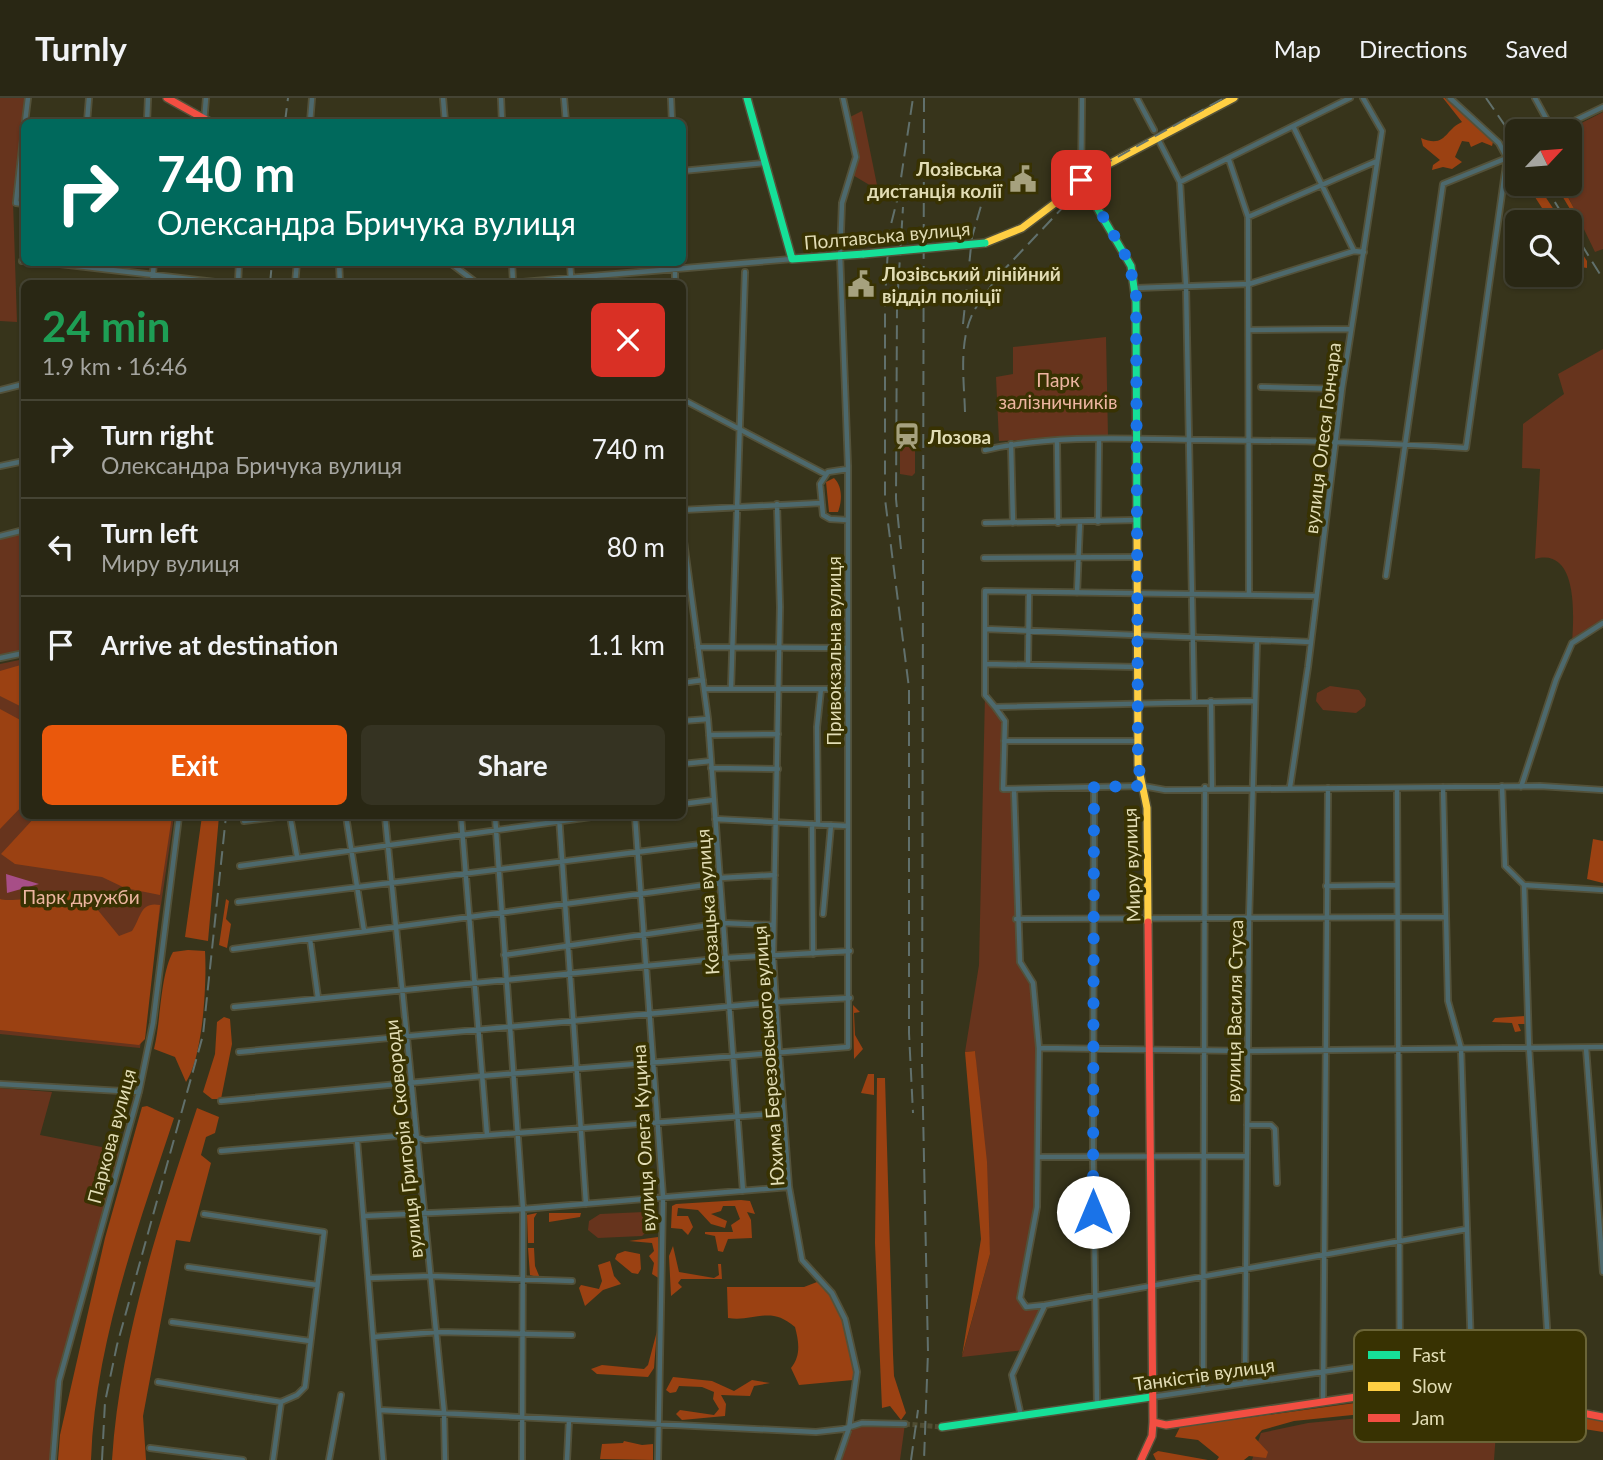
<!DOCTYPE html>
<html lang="en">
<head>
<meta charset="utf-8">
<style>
  body { margin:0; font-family:Lato,sans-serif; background:#353322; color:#f1f3f6; height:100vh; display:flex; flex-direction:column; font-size:26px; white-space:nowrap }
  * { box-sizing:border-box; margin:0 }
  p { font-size:23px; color:#a5a5a0 }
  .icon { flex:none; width:38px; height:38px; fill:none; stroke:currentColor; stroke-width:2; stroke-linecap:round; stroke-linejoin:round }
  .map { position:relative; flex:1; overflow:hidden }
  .drawer { position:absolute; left:21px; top:182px; width:665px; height:539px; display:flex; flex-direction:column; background:#292714; border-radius:10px; box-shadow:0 2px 5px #0004,0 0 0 2px #454434 }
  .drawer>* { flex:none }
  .hud { position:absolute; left:21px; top:21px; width:665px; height:147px; border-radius:10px; box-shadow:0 2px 5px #0004,0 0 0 2px #454434; background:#00695c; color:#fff; overflow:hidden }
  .needle { width:46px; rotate:64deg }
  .tools { position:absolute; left:1505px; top:21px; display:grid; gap:14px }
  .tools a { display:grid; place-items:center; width:77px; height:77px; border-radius:10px; background:#292714; box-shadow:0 2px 5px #0004,0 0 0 2px #454434; font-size:35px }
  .pin { position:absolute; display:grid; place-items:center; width:60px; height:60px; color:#fff; margin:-30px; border-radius:14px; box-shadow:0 4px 10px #0006 }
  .me { position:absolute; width:77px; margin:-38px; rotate:0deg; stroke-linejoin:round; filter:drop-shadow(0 0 5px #0008) }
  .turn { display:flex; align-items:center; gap:24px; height:147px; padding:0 21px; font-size:32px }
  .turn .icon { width:91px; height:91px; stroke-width:2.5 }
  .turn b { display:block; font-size:49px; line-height:60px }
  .round { display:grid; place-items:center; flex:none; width:74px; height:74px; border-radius:10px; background:#353322 }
  .summary { display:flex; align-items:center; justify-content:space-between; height:119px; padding:0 21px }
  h1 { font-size:42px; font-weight:700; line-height:52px; color:#1e9e55 }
  .cta { display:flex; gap:14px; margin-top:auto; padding:14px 21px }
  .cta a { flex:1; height:80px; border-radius:10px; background:#ea580c; color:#fff; font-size:28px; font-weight:700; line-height:80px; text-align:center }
  .cta a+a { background:#353322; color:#f1f3f6 }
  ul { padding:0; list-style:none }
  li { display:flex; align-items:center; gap:21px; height:98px; padding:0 21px; border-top:2px solid #454434 }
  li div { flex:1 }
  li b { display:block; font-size:26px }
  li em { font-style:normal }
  header { display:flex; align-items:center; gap:42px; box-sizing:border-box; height:98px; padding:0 35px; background:#292714; border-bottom:2px solid #454434 }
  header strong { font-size:33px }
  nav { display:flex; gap:38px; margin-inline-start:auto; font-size:24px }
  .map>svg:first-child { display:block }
</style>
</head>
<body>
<header>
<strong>Turnly</strong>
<nav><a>Map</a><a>Directions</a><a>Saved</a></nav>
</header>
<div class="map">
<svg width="1603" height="1362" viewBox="0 0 1603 1362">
  <rect width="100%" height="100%" fill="#37341b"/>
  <!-- green -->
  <path fill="#67341d" d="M0 0H27L13 103 17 224 0 223Z
    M862 13 878 92 851 76 856 59 846 21Z
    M1603 14V151L1595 154 1562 86H1570V33H1566Z
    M1106 239 1108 339 999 343 996 279 1013 276V249Z
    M1603 251V525L1572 545C1574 517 1578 449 1535 461L1540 371 1522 370 1523 326 1564 296 1558 276Z
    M900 345H915V375L912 378 900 376Z
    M24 432V555L0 560V438Z
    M24 561V718H174L140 950 0 936V566Z
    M1330 588 1359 592 1366 601 1365 608 1356 615 1323 612 1316 603 1317 595Z
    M985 597 1003 618V691H1014L1020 864 1033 885 1039 949 1037 1109 1020 1200 1027 1209 1045 1207 1024 1252 962 1259 990 1156 975 953 965 954 979 867Z
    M0 990 52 994 40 1037 122 1053 59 1283 52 1362H0Z
    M644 1114 650 1120 651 1129 642 1138 598 1140 588 1132 589 1123 600 1116Z
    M1442 1312 1497 1320 1494 1362H1252L1261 1335 1308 1325Z
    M856 1326H905L900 1362H838L846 1335Z"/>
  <!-- forest -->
  <path fill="#9b4112" d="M1443 0H1445L1493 44 1492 48 1482 44 1471 49 1469 44 1462 43 1455 59 1462 64 1452 71 1443 69 1432 72 1433 67 1440 62 1423 48 1421 40C1446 51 1445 31 1462 24Z
    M1532 86H1537L1562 124H1551L1533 96Z
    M1555 86H1561L1579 120 1576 121Z
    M1570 137 1587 163V170L1581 169 1578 160 1570 156Z
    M834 380C843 389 842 403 838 414H829L826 384Z
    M24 566V610L0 598V573Z
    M0 611 24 624V706L0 731Z
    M36 718H172L160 797 125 790 102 779 15 766 1 756Z
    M202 718H219L208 843 185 839Z
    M1593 741 1603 743V785L1587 781Z
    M73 794 88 800 119 838 132 833C141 820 140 803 160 807L145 941 139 947 0 932V801C10 805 59 796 73 794Z
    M226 801 229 803 226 821 231 826 227 850 219 847Z
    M188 852 205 853C207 884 203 959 186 984L175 959 154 951C161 923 160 877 173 854Z
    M853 907 860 914 854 915 855 937 863 951 854 961Z
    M1525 918 1526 926H1518L1521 933 1515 934 1512 925 1492 924 1495 920Z
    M224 919 230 921 232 946 221 1001H212L203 994 215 956 217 924Z
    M975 953 987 1064 990 1156 962 1258 981 1141 965 954Z
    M868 976H874V997L861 995Z
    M877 980H885L893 1256 894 1278 906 1315 901 1322 890 1308 882 1310 875 1145Z
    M147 1008 174 1020C138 1130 95 1245 91 1362H58L60 1337 105 1140 142 1009Z
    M197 1010 219 1019 215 1035 206 1039 201 1057 211 1065 190 1144 176 1142 143 1318 146 1362H112C120 1241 159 1125 197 1010Z
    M741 1102 750 1103 755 1116 747 1114 751 1122 752 1140 728 1141 723 1154 718 1153 715 1138 705 1136V1134H733L731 1127 740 1121 735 1108H723L721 1113 711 1116 727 1123 725 1130 711 1126 698 1112 678 1110 677 1118H688L693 1129 688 1137 682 1131 671 1130 672 1108 676 1106Z
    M537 1115 534 1120V1145H528L527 1117Z
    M581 1115 580 1119 549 1124V1115Z
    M658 1139 660 1181 652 1176 654 1165 649 1158 654 1153 652 1145 629 1143Z
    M673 1148 679 1174 714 1180 719 1177 718 1166H721L722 1181H681L678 1185 682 1189 671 1198 669 1158Z
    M528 1150H534L535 1168 540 1180 530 1177Z
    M625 1153 640 1156 641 1171 638 1176 632 1175 615 1161 617 1156Z
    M610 1163 614 1178 621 1186 603 1192 585 1208 579 1190 581 1187 599 1191 602 1183 598 1167Z
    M817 1184C843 1200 857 1253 853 1282L799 1287 791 1270C801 1258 799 1244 795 1229 770 1207 755 1224 728 1220L727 1189H804Z
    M657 1233 654 1270 648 1279 597 1276 591 1271 602 1267 644 1271 648 1267Z
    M673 1279 712 1283 734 1293 752 1282 770 1285 754 1288 750 1298 721 1297 726 1306 725 1318 682 1322 676 1316 680 1312 714 1317 719 1311 713 1301 714 1294 702 1289 679 1288 676 1294 670 1295 666 1292Z
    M1420 1296 1477 1298 1603 1322V1334L1440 1308 1294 1323 1262 1332 1255 1340 1268 1354 1266 1360 1249 1358 1244 1362H1217L1219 1359 1198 1342 1175 1339 1180 1329Z
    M624 1343 642 1347 653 1346V1362L600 1361 602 1346 623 1345Z
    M1158 1353 1208 1362H1156L1153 1356Z"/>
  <!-- water -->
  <path fill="#a74e87" d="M6 776 39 786 7 795Z"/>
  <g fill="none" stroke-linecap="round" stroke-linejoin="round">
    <!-- secondary-tunnel -->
    <path stroke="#504d32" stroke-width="5" stroke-dasharray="5 2.5" stroke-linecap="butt" d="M905 1326 942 1329"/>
    <defs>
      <path id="street" d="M443 0 445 24
        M501 0 502 24
        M564 0 566 24
        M671 0 672 24
        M1137 0 1154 32
        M1450 0 1499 45 1507 60
        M1535 0 1553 33 1603 9
        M25 24 28 0
        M87 24 89 0
        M147 24 148 0
        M204 24 206 0
        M310 24 312 0
        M1294 30 1354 153
        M24 32 16 105 24 106
        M1158 41 1180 84 1186 187 1194 603
        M1229 62 1248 119 1249 497
        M682 73 765 65
        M1081 82 1082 0
        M1180 84 1350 0
        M1248 119 1377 63
        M22 163H24
        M43 164 232 186
        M339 164 340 186
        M449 164 478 186
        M512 164 513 185
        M570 164 571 180
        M675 164V186
        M152 186 154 164
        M238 186 239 164
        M295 186 297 164
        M498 186 792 161
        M1136 190 1249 186 1354 153 1364 154
        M1249 232 1351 231
        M1261 289 1342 291
        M0 292 24 286
        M682 301 825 376
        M1057 344 1058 425
        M1011 346 1013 425
        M985 352C1056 336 1132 341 1204 342 1291 343 1378 344 1466 350L1507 60
        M0 368 24 363
        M777 406 780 509 773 858 779 954 789 1089 802 1162 832 1195 845 1221 857 1274 849 1330 838 1362
        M682 412 821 405
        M848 422 830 421 823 417 820 386 828 374 848 371
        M1098 424 1099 342
        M985 425 1137 422
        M682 429 708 621 743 1093
        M0 438 24 432
        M984 460 1137 459
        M1386 478 1443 86 1507 60
        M1077 495 1080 424
        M985 531V597L995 609 1254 603
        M1311 544 985 531V493L1316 498
        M698 549 847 550
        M0 560 24 555
        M985 566 1138 569
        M1028 566 1029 494
        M682 585 703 582
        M731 590 745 174
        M704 591H847
        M1211 603 1212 689
        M995 609 1005 623 1003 691 1143 688 1165 692 1540 688 1603 692
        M682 623 708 621
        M709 637 778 636
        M1004 643H1138
        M682 666 711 663
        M711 670 778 671
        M1502 688 1505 768 1524 787 1529 949 1552 1307
        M1094 689 1093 1058 1097 1307
        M1290 689 1308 569 1342 291 1382 33 1363 0
        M1443 689 1448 903 1461 950 1471 1252 1476 1294
        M1521 689 1556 582 1572 545 1603 525
        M1397 690 1400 1291
        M1014 691 1020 864 1033 885 1039 950 1037 1109 1020 1200 1026 1209 1045 1207
        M682 706 713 702
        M290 718 297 758
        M346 718 364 833
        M385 718 444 1314 445 1362
        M461 718 487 1037
        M495 718 523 1111 522 1362
        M559 718 586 1106
        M635 718 663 1099 658 1362
        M715 721 848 728
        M244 723 285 718
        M812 726 813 856
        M818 726 817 629 821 591
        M240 768 598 718
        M720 780 775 777
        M1524 787 1603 792
        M1326 788 1397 787
        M238 804 717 744
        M823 816 831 727
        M1016 821 1446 819
        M310 841 318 900
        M233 851 720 785
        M504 857 723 825 773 827
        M234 909 726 860 850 853
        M1039 950 1248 953 1603 949
        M1586 950 1603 1174
        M239 954 776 904 850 900
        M0 986 139 994
        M221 1003 482 978 848 949V368L840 157 842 105 856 59 843 0
        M1247 1027H1271L1275 1031 1277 1085
        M357 1042 383 1362
        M221 1053 409 1037 425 1042 783 1015
        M1039 1059 1246 1058
        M204 1116 324 1134 305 1289 297 1297 281 1304 273 1362
        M364 1118 523 1111 789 1089
        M188 1169 317 1187
        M370 1180 431 1178 572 1183
        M172 1224 310 1243
        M373 1239 437 1234 572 1237
        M158 1284 281 1304
        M1245 1285 1249 822 1257 542
        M1203 1290 1205 689
        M1152 1299 1471 1252
        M1323 1302 1328 690
        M379 1312 816 1334 843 1331 862 1325 905 1326
        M1021 1318 1012 1277 1045 1207 1467 1131
        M150 1350 243 1362
        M53 1362 59 1283 139 994 153 925 179 718
        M329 1362 341 1297
        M567 1362 569 1322"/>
      <path id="fast" d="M747 0 792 161 864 156
        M1081 82 1131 168 1136 204 1137 439
        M942 1329 1151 1299"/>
      <path id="slow" d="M985 145 1022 130 1103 69 1234 0
        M1137 439 1138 667 1147 710 1148 824"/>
      <path id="jam" d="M167 0 210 24
        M1153 1324 1166 1327 1417 1290 1476 1294 1603 1319
        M1141 1362 1152 1338 1153 1324 1148 824"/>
    </defs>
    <!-- street casing -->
    <use href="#street" stroke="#535139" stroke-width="8"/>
    <!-- fast casing -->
    <use href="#fast" stroke="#535139" stroke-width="10"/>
    <!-- slow casing -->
    <use href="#slow" stroke="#535139" stroke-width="10"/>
    <!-- jam casing -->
    <use href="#jam" stroke="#535139" stroke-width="10"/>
    <!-- street -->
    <use href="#street" stroke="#4d696d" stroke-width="4.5"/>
    <!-- fast -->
    <use href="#fast" stroke="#16e098" stroke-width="7"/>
    <!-- slow -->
    <use href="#slow" stroke="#ffcf43" stroke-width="7"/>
    <!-- jam -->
    <use href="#jam" stroke="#f24e42" stroke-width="7"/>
    <!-- rail -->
    <path stroke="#61706c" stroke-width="2" stroke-dasharray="14 7" stroke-linecap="butt" d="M924 0 922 964 928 1254 924 1362
      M1486 0 1517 45
      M285 24 288 0
      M1544 86 1567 124
      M900 91 889 134 885 201V401L909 590V935L913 1015
      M898 100 913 0
      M1570 128 1603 181
      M270 186 272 164
      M975 211 998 178 1103 67 1224 0
      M963 226 972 139 985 94 984 71
      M965 314C964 279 957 235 979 205
      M901 451 896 401 897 208 903 109
      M102 1362 105 1304 117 1247 203 937 226 718
      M911 1362 918 1312"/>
    <defs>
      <path id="fast-bridge" d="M864 156 985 145"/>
    </defs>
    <!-- fast-bridge casing -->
    <use href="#fast-bridge" stroke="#535139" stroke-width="10" stroke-linecap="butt"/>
    <!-- fast-bridge -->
    <use href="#fast-bridge" stroke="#16e098" stroke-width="7"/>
  </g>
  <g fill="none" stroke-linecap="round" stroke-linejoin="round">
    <!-- route -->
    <path stroke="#1a73e8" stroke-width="12" stroke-dasharray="0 21.6" d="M1081 82 1124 154 1136 190 1138 667 1143 688 1094 689 1093 1114"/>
  </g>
  <!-- icons -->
  <defs>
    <symbol id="civic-bare" viewBox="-9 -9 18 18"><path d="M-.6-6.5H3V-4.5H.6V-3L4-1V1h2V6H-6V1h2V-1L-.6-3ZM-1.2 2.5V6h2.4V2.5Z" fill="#a6a17e" stroke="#383202" stroke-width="2.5" paint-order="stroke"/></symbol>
    <symbol id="station-bare" viewBox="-9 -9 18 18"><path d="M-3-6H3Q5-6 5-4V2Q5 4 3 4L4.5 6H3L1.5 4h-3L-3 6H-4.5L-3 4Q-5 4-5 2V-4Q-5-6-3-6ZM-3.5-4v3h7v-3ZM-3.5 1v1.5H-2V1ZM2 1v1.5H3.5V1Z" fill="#a6a17e" stroke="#383202" stroke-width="2.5" paint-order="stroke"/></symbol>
  </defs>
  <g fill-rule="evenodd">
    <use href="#civic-bare" x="1004" y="62" width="38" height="38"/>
    <use href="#civic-bare" x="842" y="167" width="38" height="38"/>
    <use href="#station-bare" x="888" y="319" width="38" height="38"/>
  </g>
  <g text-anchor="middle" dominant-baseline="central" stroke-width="7" stroke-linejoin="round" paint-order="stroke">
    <!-- poi labels -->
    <g font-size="19" font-weight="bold" fill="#e1dcb4" stroke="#383202" text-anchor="start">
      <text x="1002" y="70" text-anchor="end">Лозівська<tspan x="1002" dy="22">дистанція колії</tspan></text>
      <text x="882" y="175">Лозівський лінійний<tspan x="882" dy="22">відділ поліції</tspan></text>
      <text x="928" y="338">Лозова</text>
    </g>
    <!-- street labels -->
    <g font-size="19" fill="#e1dcb4" stroke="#383202">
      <text transform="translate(887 137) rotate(-5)">Полтавська вулиця</text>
      <text transform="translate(1322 340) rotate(-83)">вулиця Олеся Гончара</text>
      <text transform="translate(833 553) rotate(-90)">Привокзальна вулиця</text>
      <text transform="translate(1131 767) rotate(-92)">Миру вулиця</text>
      <text transform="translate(707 804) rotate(-94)">Козацька вулиця</text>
      <text transform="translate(1234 913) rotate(-89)">вулиця Василя Стуса</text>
      <text transform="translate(768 958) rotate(-94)">Юхима Березовського вулиця</text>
      <text transform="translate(111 1038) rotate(-75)">Паркова вулиця</text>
      <text transform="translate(643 1040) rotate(-93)">вулиця Олега Куцина</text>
      <text transform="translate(403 1041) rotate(-96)">вулиця Григорія Сковороди</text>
      <text transform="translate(1204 1276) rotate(-8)">Танкістів вулиця</text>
    </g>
    <!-- park labels -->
    <g font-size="19" fill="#edb5a0" stroke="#383202">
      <text x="1058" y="281">Парк<tspan x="1058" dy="22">залізничників</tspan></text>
      <text x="81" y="798">Парк дружби</text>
    </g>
  </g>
  <!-- legend -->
  <rect x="1354" y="1232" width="232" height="112" rx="10" fill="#383202" stroke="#6b6537" stroke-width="2"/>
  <rect x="1368" y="1253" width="32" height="8" fill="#16e098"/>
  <rect x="1368" y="1284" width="32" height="9" fill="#ffcf43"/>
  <rect x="1368" y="1316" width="32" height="8" fill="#f24e42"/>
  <g font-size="19" fill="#e1dcb4">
    <text x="1412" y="1264">Fast</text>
    <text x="1412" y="1295">Slow</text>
    <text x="1412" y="1327">Jam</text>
  </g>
</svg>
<div class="tools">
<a><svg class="needle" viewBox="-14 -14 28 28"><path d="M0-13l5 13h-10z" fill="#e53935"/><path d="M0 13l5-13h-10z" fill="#a5a5a0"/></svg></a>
<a><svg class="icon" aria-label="search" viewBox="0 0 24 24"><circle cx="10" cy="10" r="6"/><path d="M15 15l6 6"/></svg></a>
</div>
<div class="pin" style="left:1081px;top:82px;background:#d93025"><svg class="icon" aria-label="arrive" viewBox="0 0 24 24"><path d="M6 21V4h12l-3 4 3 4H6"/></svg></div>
<svg class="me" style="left:1093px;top:1114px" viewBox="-20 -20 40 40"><circle r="19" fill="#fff"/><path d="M0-13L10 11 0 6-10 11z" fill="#1a73e8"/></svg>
<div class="hud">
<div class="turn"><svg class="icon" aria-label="right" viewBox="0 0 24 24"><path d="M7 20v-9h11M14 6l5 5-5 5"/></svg><div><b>740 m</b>Олександра Бричука вулиця</div></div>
</div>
<section class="drawer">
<div class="summary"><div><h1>24 min</h1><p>1.9 km · 16:46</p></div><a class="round" style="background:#d93025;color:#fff"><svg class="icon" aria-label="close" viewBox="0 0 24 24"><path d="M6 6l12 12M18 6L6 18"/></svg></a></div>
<ul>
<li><svg class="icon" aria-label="right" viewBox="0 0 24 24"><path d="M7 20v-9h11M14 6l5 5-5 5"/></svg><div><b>Turn right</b><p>Олександра Бричука вулиця</p></div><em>740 m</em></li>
<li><svg class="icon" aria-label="left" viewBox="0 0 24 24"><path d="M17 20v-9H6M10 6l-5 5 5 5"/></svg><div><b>Turn left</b><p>Миру вулиця</p></div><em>80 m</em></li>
<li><svg class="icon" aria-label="arrive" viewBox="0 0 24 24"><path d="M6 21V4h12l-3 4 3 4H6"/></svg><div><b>Arrive at destination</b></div><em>1.1 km</em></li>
</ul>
<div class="cta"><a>Exit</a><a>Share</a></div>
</section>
</div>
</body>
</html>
